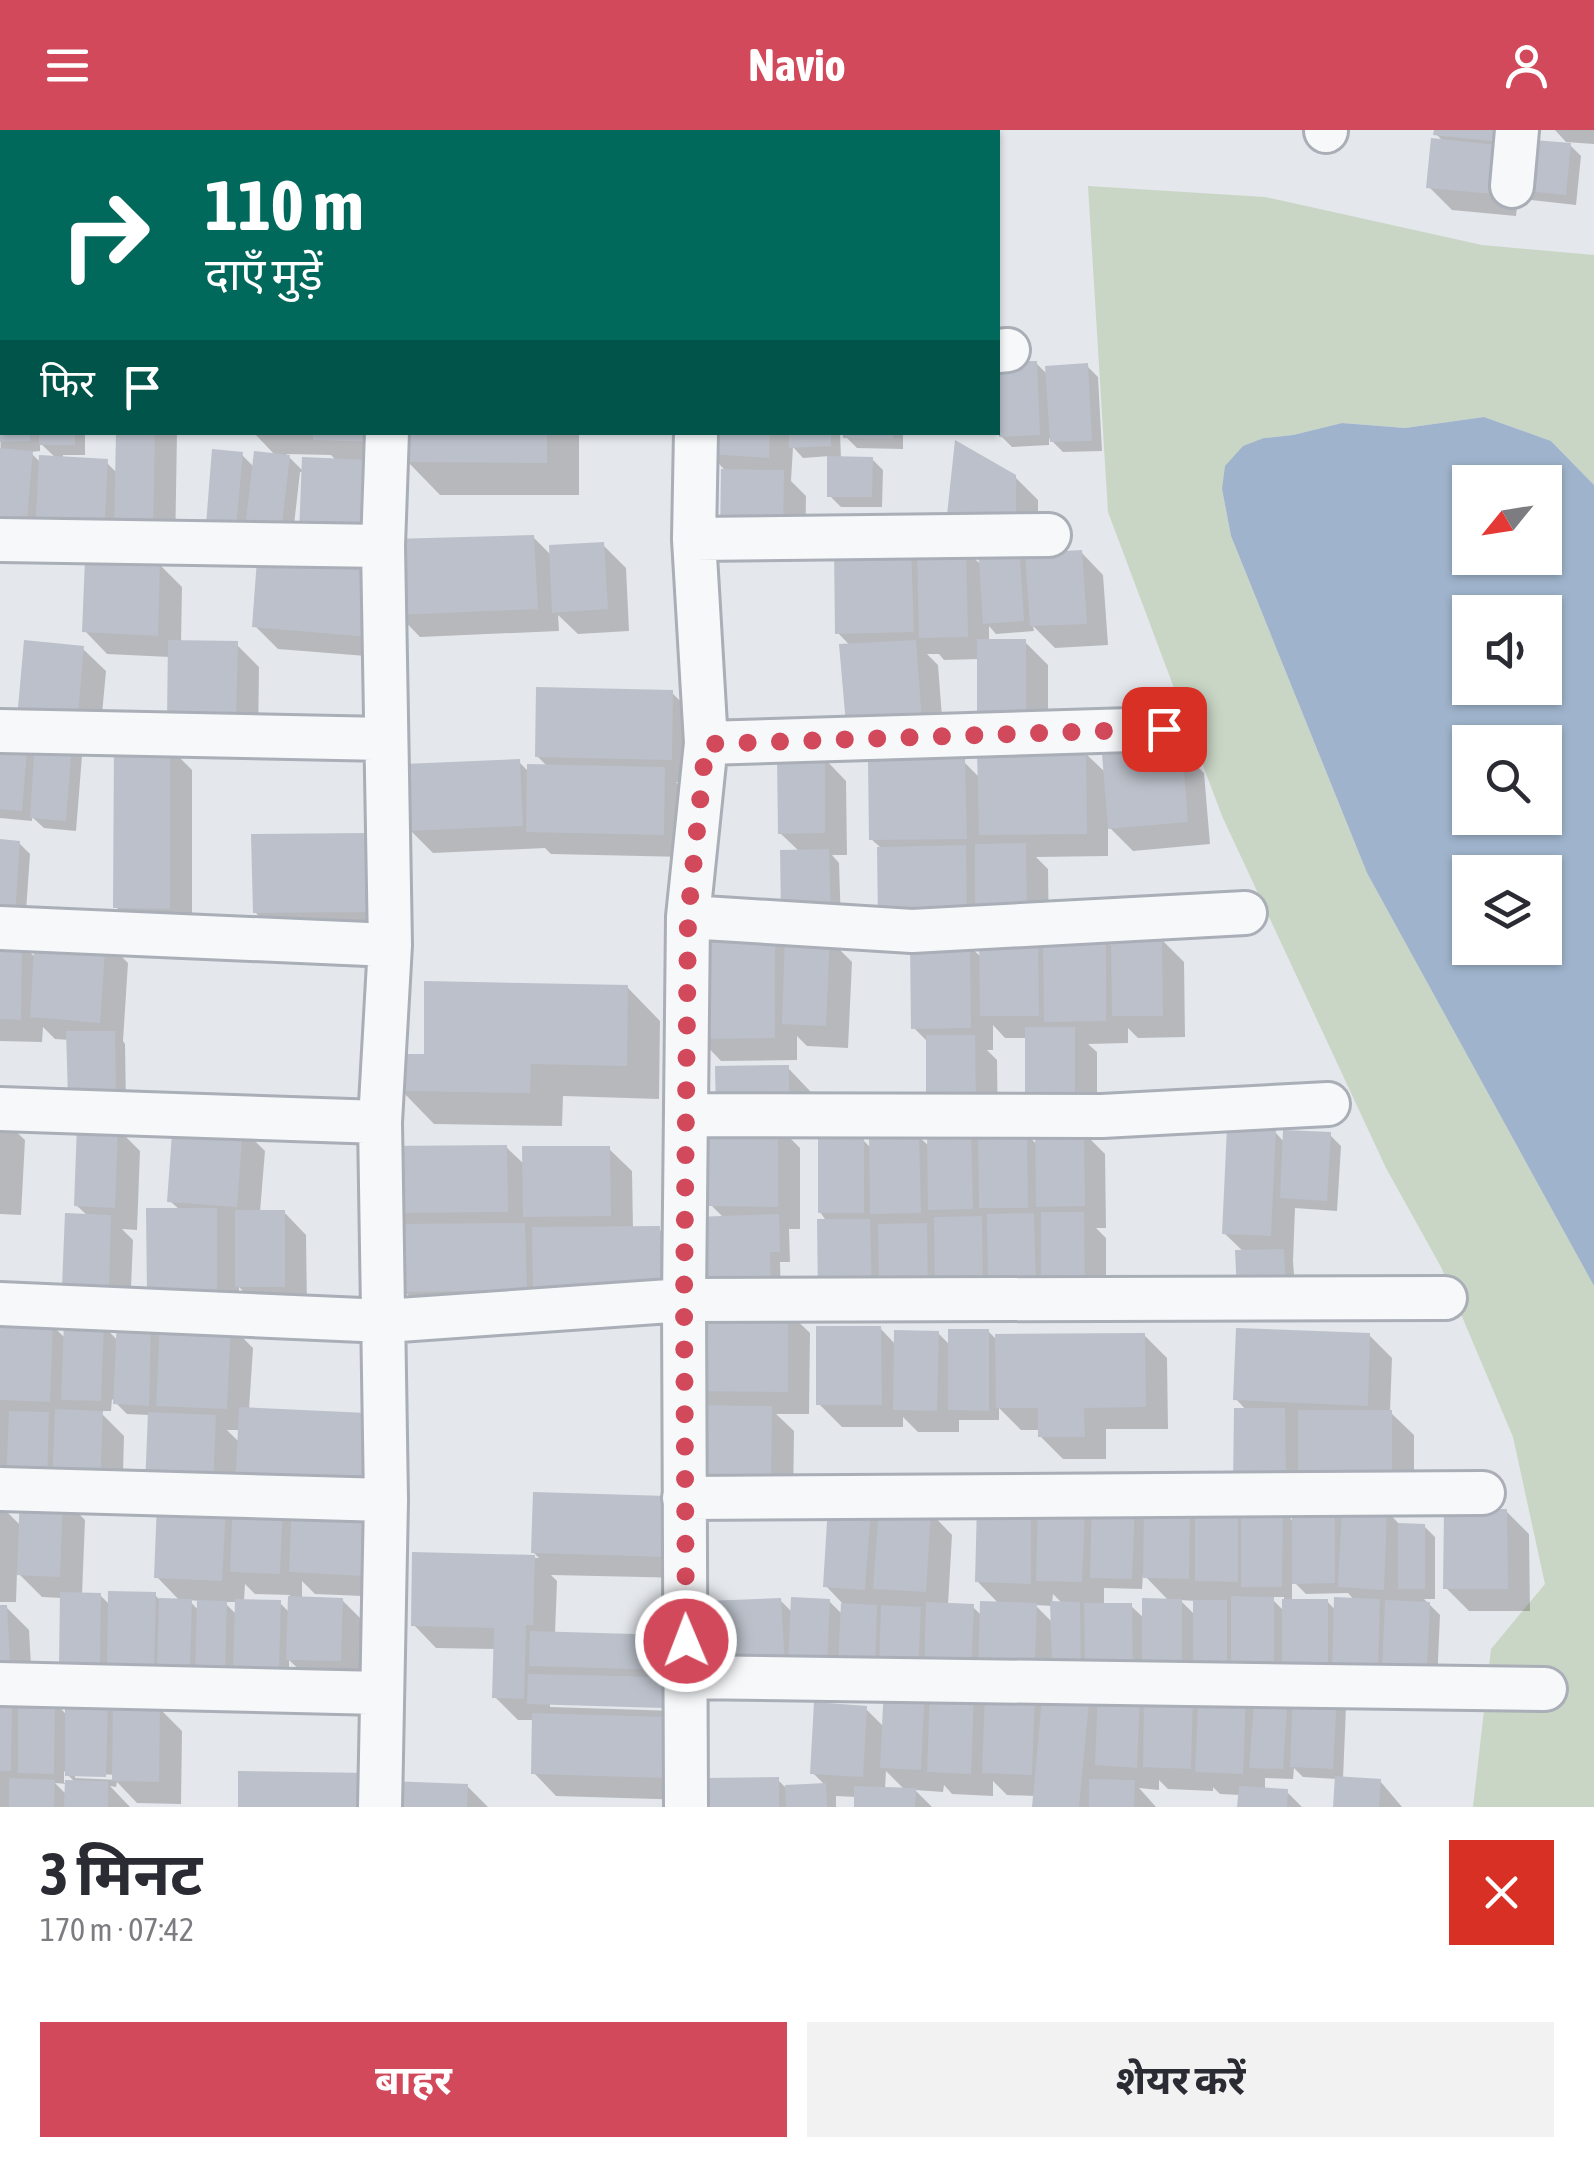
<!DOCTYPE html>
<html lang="hi">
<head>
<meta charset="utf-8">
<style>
  body { margin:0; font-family:"Asap Condensed","Noto Sans Devanagari",sans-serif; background:#f2f2f3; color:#2b2b33; height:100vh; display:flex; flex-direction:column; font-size:38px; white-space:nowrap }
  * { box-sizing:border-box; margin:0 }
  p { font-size:32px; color:#7c7c81 }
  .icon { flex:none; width:55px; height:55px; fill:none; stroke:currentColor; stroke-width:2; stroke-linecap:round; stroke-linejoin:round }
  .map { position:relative; height:1677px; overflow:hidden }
  .panel { display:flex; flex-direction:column; background:#fff; flex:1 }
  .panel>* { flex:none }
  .top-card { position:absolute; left:0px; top:0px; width:1000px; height:305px; box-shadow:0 2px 8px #0004; background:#00695c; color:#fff; overflow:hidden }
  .needle { width:65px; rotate:240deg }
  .tools { position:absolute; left:1452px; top:335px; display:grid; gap:20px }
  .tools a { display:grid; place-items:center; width:110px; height:110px; border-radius:0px; background:#fff; box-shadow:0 2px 8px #0004; font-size:50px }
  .pin { position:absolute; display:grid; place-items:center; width:85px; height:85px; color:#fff; margin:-42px; border-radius:20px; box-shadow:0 5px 15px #0006 }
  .me { position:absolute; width:110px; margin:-55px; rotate:359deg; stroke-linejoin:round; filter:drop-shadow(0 0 8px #0008) }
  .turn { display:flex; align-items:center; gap:35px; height:210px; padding:0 40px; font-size:45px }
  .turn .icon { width:130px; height:130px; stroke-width:2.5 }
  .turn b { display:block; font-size:70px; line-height:85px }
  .then { display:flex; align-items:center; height:95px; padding:0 40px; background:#0003; gap:20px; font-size:38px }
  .round { display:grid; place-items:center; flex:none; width:105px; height:105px; border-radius:0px; background:#f2f2f3 }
  .overview { display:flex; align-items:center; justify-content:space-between; height:170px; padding:0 40px }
  h1 { font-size:60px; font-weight:700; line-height:75px }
  .primary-button { display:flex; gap:20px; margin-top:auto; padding:20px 40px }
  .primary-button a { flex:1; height:115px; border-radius:0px; background:#d1495b; color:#fff; font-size:40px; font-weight:700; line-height:115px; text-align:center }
  .primary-button a+a { background:#f2f2f3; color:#2b2b33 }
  header { display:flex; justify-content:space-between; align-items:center; height:130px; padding:0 40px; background:#d1495b; color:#fff; font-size:45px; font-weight:700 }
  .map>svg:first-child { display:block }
</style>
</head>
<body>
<header><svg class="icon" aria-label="menu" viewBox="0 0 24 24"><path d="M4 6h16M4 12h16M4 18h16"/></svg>Navio<svg class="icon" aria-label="person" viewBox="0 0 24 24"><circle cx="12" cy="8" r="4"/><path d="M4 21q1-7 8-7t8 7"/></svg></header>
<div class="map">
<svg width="1594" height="1677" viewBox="0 0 1594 1677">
  <rect width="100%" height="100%" fill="#e4e7ec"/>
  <!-- green -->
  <path fill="#c9d6c5" d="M1088 56 1265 67 1482 115 1594 125V355L1551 311 1484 287 1405 298 1342 293 1293 305 1264 308 1222 359 1231 406 1367 743 1594 1156V1677H1473L1491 1519 1545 1454 1513 1307 1441 1137 1386 1038 1222 686 1108 382Z"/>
  <!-- water -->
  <path fill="#9fb4cc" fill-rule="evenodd" d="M1484 287 1551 311 1594 355V1156L1367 743 1231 406 1222 359 1225 336 1243 316 1264 308 1293 305 1342 293 1405 298ZM1470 352H1545V428H1470ZM1470 482H1545V558H1470ZM1470 612H1545V688H1470ZM1470 742H1545V818H1470Z"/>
  <!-- shadow -->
  <path fill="#0003" fill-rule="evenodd" d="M0 0H66L2 2V123Z
    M161 0H251V2H161Z
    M530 0H915L530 2Z
    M1436 0H1513L1512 21 1570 15 1581 26 1576 75 1531 70 1519 58 1516 86 1452 80 1429 57 1444 12 1436 4Z
    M1555 0H1594V14L1566 12Z
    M0 132H2V208H0Z
    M1036 233 1048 245 1087 236 1098 247 1102 321 1063 322 1049 308V315L1012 317 1001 306 998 234Z
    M1 241 2 302H85V325H63V329L106 332 117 343 118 302H177L175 425 139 424 159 434 182 457 181 513 236 514 259 537 258 614 170 527 107 524 85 501 87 427 0 413ZM40 313 56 328 41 333 30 322 40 321Z
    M253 302H579V365H440L407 331 391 412 533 407 552 426 603 415 626 438 629 501 578 504 558 485 559 501 420 507 395 481 391 528 278 519 255 496 321 423 337 331 331 325 286 324 304 342H300L293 404 259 400 248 389 247 407 219 405 242 325 254 337 276 326Z
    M710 302H840L841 328 872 329 883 340 882 377H841L830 366V326L803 328 793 317 791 351 806 366 805 427 709 323Z
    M846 302H903V319L857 318 846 307Z
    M1015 347 1038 370V408L973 407Z
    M965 419 981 435 980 420 1026 426 1081 422 1103 445 1108 515 1055 518 1033 496 1034 501 996 504 989 496V512H1025L1048 535V613L980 529 944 530 939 524H927L938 535 944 613 838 503 836 421Z
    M83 519 106 541 100 606 43 600 21 578Z
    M672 563 695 585 694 652H676L687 662 686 727 551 724 545 718 433 723 410 700 519 632 529 642 548 637 537 626Z
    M0 609 71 615 82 626 76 701 44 698 32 687V691L0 688Z
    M169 617 192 640V800L138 799 116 777Z
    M1181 620 1204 643 1210 714 1133 721 1108 696V726L1036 727 1048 739 1049 809H1105L1113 817 1161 809 1184 832 1185 907 1138 908 1128 898V913L1088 914 1097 922V999H1080L1105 1024 1106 1098H1096L1106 1108V1185L893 1187 820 1082 863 1010 872 1019 918 1006 930 1017 928 912 914 898 913 813 880 790V717L871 709 964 632 980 648 1085 623 1106 643ZM1045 806V820L1037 812ZM966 813H981L982 828ZM993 895 1005 908H1027L1038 1016 1026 1003 998 1004 997 930 987 920H993ZM969 1000H980V1012Z
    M824 628 846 651 847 725H832L839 733 841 795 800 722 780 703Z
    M367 705 391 804 278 805 255 782Z
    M0 712 19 713 30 724 25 796 0 794Z
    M699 800 829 809 852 832 848 918 807 916 797 906V930L721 931 699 908Z
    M105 810 128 833 123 911 125 914 126 977 69 910 55 909 43 897 42 912 0 911V813H20L36 828Z
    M627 857 660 891 659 969 563 966 562 996 434 994 401 960 426 927Z
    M788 938 810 961 811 1004H786L800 1018V1099H789L790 1132H780L781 1171 724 1088 711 1075Z
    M0 987 25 1010 21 1085 0 1084Z
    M117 998 140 1021 137 1100 122 1099 133 1110 130 1181 88 1179V1086L76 1075Z
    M242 998 265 1021 260 1082H284L306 1105 307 1178 261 1179 239 1157V1186L149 1163 180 1080 170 1071Z
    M1275 1002 1285 1013 1330 1005 1341 1016 1337 1081 1295 1078 1293 1131 1296 1172 1224 1103Z
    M506 1017 525 1035 609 1019 632 1041 633 1099H659L681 1122 682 1186 427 1183 404 1161 388 1082Z
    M787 1181 810 1203 809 1284H776L794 1301 793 1376 692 1260Z
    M119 1191 230 1195 253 1218 249 1280 366 1285 387 1369 261 1364 236 1339 235 1372H294L386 1467 315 1464 302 1451V1469L342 1470 365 1493 363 1553 311 1551 289 1530V1549L247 1548 236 1537V1540L72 1545 62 1468 42 1467 17 1442 16 1472H0V1193L52 1195 66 1209 103 1195 118 1211ZM112 1269 127 1284 150 1285 160 1375 157 1447 181 1472 161 1471 155 1465 111 1476 100 1465H82L85 1390 74 1379 122 1381 124 1306 99 1281H111ZM227 1300H240V1313ZM2 1377 22 1378V1397ZM245 1454 255 1464 290 1465V1483L280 1473 244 1471ZM189 1470 200 1471 199 1481ZM224 1472H237V1485Z
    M880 1198 896 1215 938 1203 951 1216 988 1201 998 1211 1144 1205 1167 1228 1168 1299H1106V1329H1063L1040 1306V1300H1021L999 1278V1290H959V1302H918L903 1287V1297H842L819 1274Z
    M1369 1205 1392 1228 1390 1282 1414 1305V1378L1383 1377 1401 1396H1424L1435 1407V1469H1424L1440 1485 1437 1553 1346 1576 1343 1649 1380 1651 1402 1677H1335L1337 1649 1303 1647 1294 1638 1293 1649 1265 1648V1660L1287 1662 1302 1677H1240L1241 1665 1220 1664 1213 1657V1661L1168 1659 1159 1650V1660L1139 1658 1156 1677H1035L1036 1666 1007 1665 993 1651V1666L952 1664 944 1655 943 1662 915 1660 932 1677H856L857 1667 836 1666V1677H708L778 1650 786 1658 825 1655 813 1643 865 1578 884 1597 886 1558 733 1561 780 1470 793 1483 829 1471 843 1485V1474L826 1456 870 1381 880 1392 930 1382 952 1405 948 1475 973 1477 982 1486 1000 1475 977 1451 979 1377 1083 1380 1094 1390 1237 1376 1246 1280 1236 1269ZM1331 1377H1345L1344 1390ZM1281 1379H1295V1393ZM1143 1444 1169 1471 1145 1489 1131 1476 1104 1475V1458L1142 1459ZM1292 1450 1306 1464 1348 1463 1355 1471 1336 1481 1327 1471H1292ZM1053 1464 1063 1474H1052ZM1270 1467H1284V1481ZM1180 1470 1196 1471V1486ZM1035 1475 1053 1476V1493ZM886 1641 905 1660 885 1659Z
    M666 1369 688 1448 551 1445 557 1451 555 1504 690 1530V1670L556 1666 534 1643V1590H518L495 1567 496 1519 436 1518 414 1495 415 1425 539 1428 533 1422ZM550 1572 678 1576 677 1581 550 1577Z
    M1506 1381 1529 1404 1530 1481H1469L1446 1458Z
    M6 1477 29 1500 32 1554 0 1555V1478Z
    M0 1568 54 1572 68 1586 106 1573 115 1582 159 1578 182 1601 181 1674 137 1673 117 1652 116 1657 110 1656 130 1677H0ZM64 1641 76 1653H64ZM75 1643 119 1645V1650L75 1648ZM55 1653 67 1654V1665Z
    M467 1656 488 1677H240L391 1666Z"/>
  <!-- building -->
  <path fill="#bbc0ca" d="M1434 0H1502L1501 12 1433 5Z
    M1431 8 1498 15 1494 64 1426 58Z
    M1522 9 1571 13 1566 65 1517 60Z
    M1037 231 1040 305 999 307 998 232Z
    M1088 233 1092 311 1050 312 1045 236Z
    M0 302H30V311L0 312Z
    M39 302H75V315H39Z
    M116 302H155L153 403 114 402Z
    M313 302H379V312L313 310Z
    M404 302H547V333L404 332Z
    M708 302H770L769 328 707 324Z
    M789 302H831V316L789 318Z
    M843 302H893V309L843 308Z
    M955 310 1016 345V386L947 385Z
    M0 318 33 321 26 401 0 399Z
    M212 319 243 322 236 397 206 395Z
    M254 321 290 325 282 394 246 390Z
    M39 325 108 329 104 408 35 404Z
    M827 326 873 327 872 367H827Z
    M302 327 370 330 368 408 299 405Z
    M721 339 784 340 783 405 720 404Z
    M534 405 538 479 395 485 392 409Z
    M604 412 608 479 552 483 549 415Z
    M1019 415 1024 491 983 494 978 418Z
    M258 416 375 425 369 507 252 497Z
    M911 416 914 502 835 504 834 418Z
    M917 416H966L968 507 919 508Z
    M1082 420 1087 494 1030 496 1025 423Z
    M85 429 160 432 158 506 82 502Z
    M977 509H1026V591H977Z
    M24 510 84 516 78 584 18 578Z
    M168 510 238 511 236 592 167 591Z
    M916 510 922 591 846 595 839 514Z
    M536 557 673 560 672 630 535 627Z
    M0 606 28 608 22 681 0 679Z
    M35 610 72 613 66 691 30 688Z
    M114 615H170V779L113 778Z
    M1182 617 1188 692 1108 699 1102 624Z
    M1086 620 1087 704 979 705 977 621Z
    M777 626H825V703L778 704Z
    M520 629 523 696 407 701 404 634Z
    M965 629 967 709 869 710 868 630Z
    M527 634 665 637 664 705 526 702Z
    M368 703 369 782 253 783 251 704Z
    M0 709 20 711 15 786 0 785Z
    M1026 713 1027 784H975V714Z
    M966 715 967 791 878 792 877 717Z
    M829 719 831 785H781L780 720Z
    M696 797 775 798V908L696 909Z
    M35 803 106 807 100 893 30 887Z
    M785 805 830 806 826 896 782 894Z
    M1106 806V891L1044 892 1043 807Z
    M1162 806 1163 886H1112L1111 807Z
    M0 810H22L21 890 0 889Z
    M979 810H1038L1039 886H980Z
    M970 813 971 898 911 899 910 814Z
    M424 851 628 855 627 936 531 934 530 963 398 961 399 924H424Z
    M1025 897H1075V977H1025Z
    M66 901H115L116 967 68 968Z
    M926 905H975L976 978H926Z
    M789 935V982L716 983 715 936Z
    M173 990 243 996 237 1077 167 1072Z
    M708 993H778V1077L708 1076Z
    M77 994 118 996 115 1078 74 1076Z
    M1227 997 1276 999 1271 1106 1222 1104Z
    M971 999 973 1079 928 1080 927 1000Z
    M1035 999H1084L1085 1076 1036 1077Z
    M1283 1000 1331 1002 1327 1071 1280 1068Z
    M978 1001H1027L1028 1078H979Z
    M919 1003 921 1083 870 1084 869 1004Z
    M818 1007H864V1083H818Z
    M507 1015 508 1082 385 1083V1016Z
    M522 1016H610L611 1086 523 1087Z
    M146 1078H217V1164H147Z
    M235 1080H285V1157H235Z
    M1041 1082H1084L1085 1163H1041Z
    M65 1083 111 1085 109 1159 62 1157Z
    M1034 1083 1036 1161 988 1162 987 1084Z
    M779 1084 780 1122H770L771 1161 704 1162 695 1087Z
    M982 1086 983 1164 935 1165 934 1087Z
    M817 1089H870L872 1166 818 1167Z
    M525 1093 527 1160 401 1162 400 1094Z
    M927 1093 928 1164H879L878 1094Z
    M660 1096V1164L533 1165 532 1097Z
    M1284 1119 1286 1162 1237 1163 1235 1120Z
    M690 1177 788 1178V1262L689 1261Z
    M117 1188 151 1191 149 1276 113 1274Z
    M160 1189 231 1193 227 1279 156 1276Z
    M0 1191 53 1193 50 1272 0 1270Z
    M64 1191 104 1193 101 1271 61 1270Z
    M816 1196H881L882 1275H816Z
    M1236 1198 1370 1203 1368 1276 1233 1270Z
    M948 1199H989V1281L948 1280Z
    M894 1200 939 1201 937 1281 893 1280Z
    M1145 1203 1146 1277 1084 1278 1085 1307H1038V1278H996L995 1204Z
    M697 1275 772 1276 771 1354H697Z
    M239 1277 367 1283 365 1347 236 1342Z
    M1234 1278H1285L1286 1358 1233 1357Z
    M55 1279 103 1281 100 1359 52 1357Z
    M1298 1280H1392V1356L1298 1355Z
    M9 1281 49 1282 47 1354 6 1352Z
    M148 1282 216 1285 213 1360 145 1357Z
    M20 1362 63 1365 60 1447 17 1445Z
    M533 1362 667 1366 666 1427 531 1423Z
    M233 1369 283 1372 280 1444 230 1442Z
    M292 1369 368 1373 364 1446 289 1442Z
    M1092 1370 1135 1373 1132 1449 1090 1448Z
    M157 1372 226 1375 222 1451 154 1448Z
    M1144 1373 1190 1374 1189 1449 1143 1448Z
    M1195 1373 1238 1374V1452L1195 1451Z
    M977 1374 1031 1375V1454L975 1452Z
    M828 1375 871 1379 865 1460 823 1457Z
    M1038 1375 1085 1377 1082 1452 1036 1451Z
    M879 1376 931 1380 926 1462 873 1459Z
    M1342 1376 1387 1379 1384 1460 1338 1457Z
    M1335 1377V1453L1292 1454V1378Z
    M1241 1378H1283L1282 1457H1241Z
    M1444 1379H1507L1508 1459H1443Z
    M1398 1393 1425 1394V1459H1398Z
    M412 1422 535 1425 533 1495H526L524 1569 492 1568 494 1498 411 1496Z
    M108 1461 156 1462 154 1538 107 1536Z
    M60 1462 101 1463 100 1536 59 1535Z
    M288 1466 343 1468 341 1531 286 1530Z
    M1231 1466 1274 1467V1546H1231Z
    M791 1467 830 1469 827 1535 788 1533Z
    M1334 1467 1380 1469 1378 1541 1332 1540Z
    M159 1468 192 1469 190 1538 157 1537Z
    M781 1468 785 1536 708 1539 705 1471Z
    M1142 1468 1182 1469V1536H1142Z
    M235 1469 281 1470 279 1539 233 1538Z
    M1282 1469H1328V1549L1282 1548Z
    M197 1470 227 1471 225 1542H195Z
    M1193 1470H1227V1542L1193 1541Z
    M1385 1470 1430 1472 1427 1543 1382 1541Z
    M980 1471 1037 1473 1034 1547 978 1544Z
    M1050 1471 1080 1472 1081 1537H1052Z
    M926 1472 974 1474 971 1548 924 1546Z
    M841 1473 877 1475 875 1537 838 1535Z
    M1084 1473H1132L1133 1536H1085Z
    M0 1475H7L10 1532H0Z
    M881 1475 921 1477 918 1541 879 1539Z
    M530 1501 669 1505 668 1540 529 1536Z
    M528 1544 666 1547 665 1578 527 1574Z
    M884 1555 925 1557 921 1640 880 1638Z
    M1098 1557 1140 1559 1137 1638 1095 1635Z
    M1043 1558 1090 1562 1079 1677H1032Z
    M1144 1559 1193 1560 1191 1639 1143 1637Z
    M930 1560 974 1562 971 1644 927 1642Z
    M1199 1560 1246 1562 1243 1644 1195 1642Z
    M1293 1561 1337 1563 1333 1639 1290 1637Z
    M985 1562 1035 1565 1032 1645 982 1643Z
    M1255 1562 1288 1565 1283 1639 1249 1638Z
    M0 1565 12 1566 11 1641H0Z
    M18 1570H55L54 1644 18 1643Z
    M65 1570 108 1571 106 1647 65 1646Z
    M814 1572 867 1576 863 1647 810 1644Z
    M113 1575H160L159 1652 112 1651Z
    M532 1583 669 1587 668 1648 531 1644Z
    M238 1641 371 1643V1677H238Z
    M1335 1646 1381 1649 1379 1677H1333Z
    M779 1647V1677H706L705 1648Z
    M9 1648 55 1650 54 1677H9Z
    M1089 1649 1135 1650 1134 1677H1089Z
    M65 1650 108 1651V1677H64Z
    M388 1651 468 1654 467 1677H388Z
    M826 1653 827 1677H786L785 1655Z
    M854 1656 916 1658 915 1677H854Z
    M1239 1656 1288 1659 1287 1677H1237Z"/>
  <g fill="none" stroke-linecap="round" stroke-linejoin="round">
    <defs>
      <path id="minor" d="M909 0V2
        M1326 1V0
        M389 2V0
        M689 2V0
        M0 20H2
        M1512 56 1517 0
        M0 220H2
        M998 221 1008 220
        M694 409 1049 405
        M0 410 383 416
        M0 601 385 609
        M706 613 1164 599
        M688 787 912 801 1245 783
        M0 798 390 815
        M0 979 380 992
        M686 985 1102 986 1328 974
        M0 1174 385 1191 684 1170 1445 1168
        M0 1359 386 1370
        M684 1368 1483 1363
        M686 1547 1545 1559
        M0 1554 380 1563
        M380 1677 386 1370 380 992 390 815 383 416 387 302
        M686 1677 684 1170 688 787 706 613 694 409 696 302"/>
    </defs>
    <!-- minor casing -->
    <use href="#minor" stroke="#a9aeb7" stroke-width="48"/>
    <!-- minor -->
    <use href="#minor" stroke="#f7f8fa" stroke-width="42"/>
  </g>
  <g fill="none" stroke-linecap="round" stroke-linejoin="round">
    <!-- route -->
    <path stroke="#d1495b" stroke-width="18" stroke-dasharray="0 32.4" d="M686 1511 684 1170 688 787 706 614 1164 599"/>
  </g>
</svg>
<div class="tools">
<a><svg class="needle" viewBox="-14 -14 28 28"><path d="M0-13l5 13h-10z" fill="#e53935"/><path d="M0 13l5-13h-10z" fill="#7c7c81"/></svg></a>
<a><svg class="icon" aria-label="sound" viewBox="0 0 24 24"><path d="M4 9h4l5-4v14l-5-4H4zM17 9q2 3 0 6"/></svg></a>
<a><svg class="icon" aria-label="search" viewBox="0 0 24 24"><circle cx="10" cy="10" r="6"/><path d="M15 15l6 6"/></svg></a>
<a><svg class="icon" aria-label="layers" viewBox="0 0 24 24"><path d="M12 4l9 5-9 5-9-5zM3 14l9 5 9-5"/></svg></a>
</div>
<div class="pin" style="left:1164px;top:599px;background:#d93025"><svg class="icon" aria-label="arrive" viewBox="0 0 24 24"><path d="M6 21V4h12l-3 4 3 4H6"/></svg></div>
<svg class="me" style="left:686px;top:1511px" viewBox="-20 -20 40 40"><circle r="17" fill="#d1495b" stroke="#fff" stroke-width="3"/><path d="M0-11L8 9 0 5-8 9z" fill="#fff"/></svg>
<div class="top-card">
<div class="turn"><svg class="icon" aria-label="right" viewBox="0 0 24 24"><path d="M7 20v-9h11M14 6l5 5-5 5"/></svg><div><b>110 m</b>दाएँ मुड़ें</div></div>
<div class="then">फिर<svg class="icon" aria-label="arrive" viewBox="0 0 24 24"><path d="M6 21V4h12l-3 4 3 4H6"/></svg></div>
</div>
</div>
<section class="panel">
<div class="overview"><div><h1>3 मिनट</h1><p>170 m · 07:42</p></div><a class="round" style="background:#d93025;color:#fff"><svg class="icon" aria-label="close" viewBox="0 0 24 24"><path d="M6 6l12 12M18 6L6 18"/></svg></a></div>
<div class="primary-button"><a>बाहर</a><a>शेयर करें</a></div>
</section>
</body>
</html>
